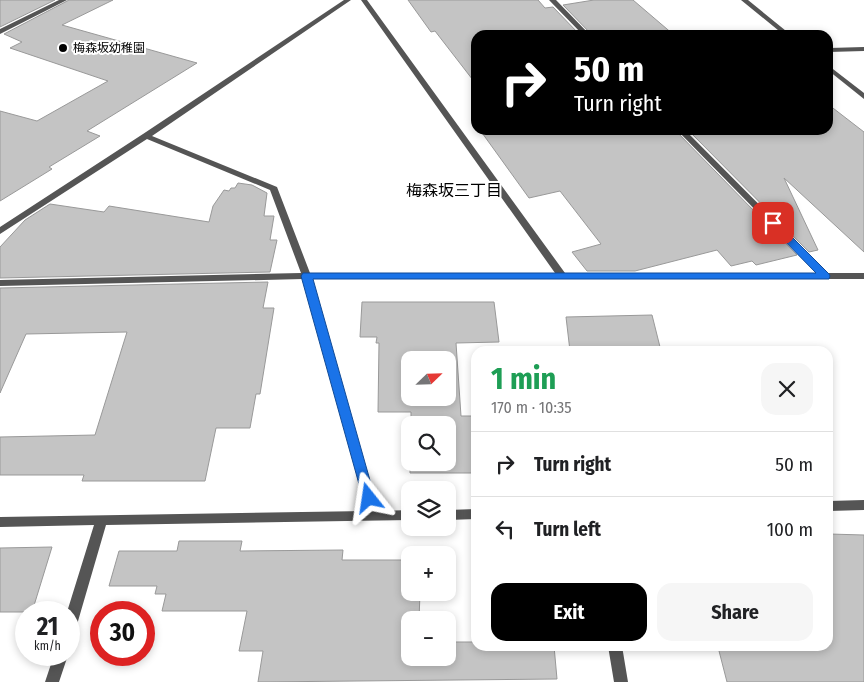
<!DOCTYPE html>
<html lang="en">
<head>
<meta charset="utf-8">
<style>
  body { margin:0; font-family:"Fira Sans Condensed","Noto Sans JP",sans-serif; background:#f6f6f6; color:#202124; height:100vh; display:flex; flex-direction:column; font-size:19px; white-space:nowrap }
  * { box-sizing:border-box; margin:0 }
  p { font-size:16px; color:#757577 }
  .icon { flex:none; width:28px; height:28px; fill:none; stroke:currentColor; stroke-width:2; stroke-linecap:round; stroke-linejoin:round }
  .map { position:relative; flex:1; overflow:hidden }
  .details { position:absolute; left:471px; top:346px; width:362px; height:305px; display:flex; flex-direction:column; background:#fff; border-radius:15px; box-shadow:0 2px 8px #0003 }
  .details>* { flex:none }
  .hud { position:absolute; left:471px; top:30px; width:362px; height:105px; border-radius:15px; box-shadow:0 2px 8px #0003; background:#000; color:#fff; overflow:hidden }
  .needle { width:32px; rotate:67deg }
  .controls { position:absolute; left:401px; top:351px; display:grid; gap:10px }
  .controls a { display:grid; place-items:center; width:55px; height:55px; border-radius:10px; background:#fff; box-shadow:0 2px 8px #0003; font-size:25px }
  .speed { position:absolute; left:15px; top:601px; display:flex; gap:10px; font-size:25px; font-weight:700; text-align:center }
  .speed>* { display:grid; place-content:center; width:65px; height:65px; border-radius:50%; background:#fff; box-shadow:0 2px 8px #0003; line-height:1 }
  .speed small { font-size:12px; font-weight:400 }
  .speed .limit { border:8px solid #d22; background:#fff; color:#111 }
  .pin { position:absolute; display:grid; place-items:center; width:42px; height:42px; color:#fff; margin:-21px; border-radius:10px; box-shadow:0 2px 8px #0006 }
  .me { position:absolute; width:55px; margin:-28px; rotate:345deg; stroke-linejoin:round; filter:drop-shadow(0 0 4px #0008) }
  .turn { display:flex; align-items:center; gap:18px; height:105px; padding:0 20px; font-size:22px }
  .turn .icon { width:65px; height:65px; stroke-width:2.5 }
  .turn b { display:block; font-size:35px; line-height:42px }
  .round { display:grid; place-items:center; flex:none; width:52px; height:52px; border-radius:15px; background:#f6f6f6 }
  .summary { display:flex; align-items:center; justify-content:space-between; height:85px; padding:0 20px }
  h1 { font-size:30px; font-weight:700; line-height:38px; color:#1e9e55 }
  .cta { display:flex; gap:10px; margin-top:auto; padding:10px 20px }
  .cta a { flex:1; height:58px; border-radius:15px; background:#000; color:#fff; font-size:20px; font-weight:700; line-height:58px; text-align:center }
  .cta a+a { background:#f6f6f6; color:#202124 }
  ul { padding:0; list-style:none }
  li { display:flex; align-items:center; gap:15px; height:65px; padding:0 20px; border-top:1px solid #e0e0e0 }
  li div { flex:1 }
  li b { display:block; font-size:19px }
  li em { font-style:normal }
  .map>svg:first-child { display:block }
</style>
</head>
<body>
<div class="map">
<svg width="864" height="682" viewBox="0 0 864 682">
  <rect width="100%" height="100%" fill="#fff"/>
  <!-- building -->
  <path fill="#c4c4c4" stroke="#999" fill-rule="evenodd" d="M0 0H55L0 27Z
    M69 0H113L62 25 197 63 87 131 100 136 49 167 52 169 0 201V111L37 121 108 81 10 48 22 42 4 34Z
    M408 0H538L545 8 553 7 580 35H476V84L435 31 431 32Z
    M594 0H633L674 35H592L563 5Z
    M829 105 864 132V252L784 178 818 250 809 252 688 130H829Z
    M480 130H675L797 255 756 265 752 261 731 266 717 250 635 271H587L572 252 601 244 560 191 529 198Z
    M238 183 252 185 267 193 264 216H274L270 240H277L270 272 0 278V247L25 220 50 204 104 212 109 206 209 222 213 206 224 190 229 191 231 188H235Z
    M268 282 263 308H274L260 394H256L250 428H216L205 481H82L84 475H0V437L95 435 127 332 26 334 0 393V288Z
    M362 302H494L499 342 456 343 461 416H476V473H410V453V462H448V425H411V412H378L379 343H376L377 337H360ZM410 360H448V398H410Z
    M652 315 661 351H570L566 317Z
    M829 534 864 535V682H727L718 647 829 646Z
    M179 541H242L240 551 343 550 342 560H410V592L420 593 419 620H410V658H448V642H476V646H554L557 679 258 682 263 651H239L247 611H162L166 594H155L157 586H109L119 551H177Z
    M52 547 32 612H0V548Z"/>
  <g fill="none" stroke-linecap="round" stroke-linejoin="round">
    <!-- minor -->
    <path fill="#555" fill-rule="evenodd" d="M59 0H67L0 34V29Z
      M344 0H351L152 136 277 187 310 273H555L361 0H367L565 273H817L677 130H685L827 273H864V279H312L378 511 410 510V520L106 525 76 628 74 632 69 634V612H67L94 525 0 527V517L367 511 303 279 0 286V280L301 273 270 190 147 139 0 234V227L143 134Z
      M549 0H556L590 35H583Z
      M741 0H748L791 35H784Z
      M864 47V51L829 52V48Z
      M829 66 864 93V99L829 71Z
      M864 500V510L829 511V501Z
      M476 509V519L448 520V510Z
      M608 646H622L628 682H614Z
      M54 655H68L59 682H45Z"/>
  </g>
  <!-- route -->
  <path fill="#1a73e8" stroke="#114b97" d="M773 220 776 221 829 274 830 276 829 279H313L375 498 373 502 369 503 364 502 301 276 303 273H816L769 225V221Z"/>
  <!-- markers -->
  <circle fill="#000" stroke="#fff" stroke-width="2" cx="63" cy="48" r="5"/>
  <g text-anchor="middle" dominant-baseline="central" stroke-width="4" stroke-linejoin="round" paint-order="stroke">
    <!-- far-poi labels -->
    <g font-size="12" fill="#000" stroke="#fff" text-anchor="start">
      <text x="73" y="48">梅森坂幼稚園</text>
    </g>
    <!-- neighbourhood labels -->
    <g font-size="16" fill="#000" stroke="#fff">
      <text x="454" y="190">梅森坂三丁目</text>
    </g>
  </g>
</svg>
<div class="controls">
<a><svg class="needle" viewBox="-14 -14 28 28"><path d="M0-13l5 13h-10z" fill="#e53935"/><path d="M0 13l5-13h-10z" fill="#757577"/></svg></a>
<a><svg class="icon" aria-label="search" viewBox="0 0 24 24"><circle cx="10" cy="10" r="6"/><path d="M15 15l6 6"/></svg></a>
<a><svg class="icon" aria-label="layers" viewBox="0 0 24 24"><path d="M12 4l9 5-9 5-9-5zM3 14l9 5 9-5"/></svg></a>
<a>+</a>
<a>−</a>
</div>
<div class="speed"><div>21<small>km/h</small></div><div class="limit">30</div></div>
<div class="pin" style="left:773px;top:223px;background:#d93025"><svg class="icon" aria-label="arrive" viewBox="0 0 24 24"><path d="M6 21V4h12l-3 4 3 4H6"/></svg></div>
<svg class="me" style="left:369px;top:498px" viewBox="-20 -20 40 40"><path d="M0-17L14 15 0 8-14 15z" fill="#1a73e8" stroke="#fff" stroke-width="4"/></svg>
<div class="hud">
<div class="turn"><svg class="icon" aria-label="right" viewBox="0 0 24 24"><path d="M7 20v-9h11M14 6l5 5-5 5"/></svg><div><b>50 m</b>Turn right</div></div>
</div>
<section class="details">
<div class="summary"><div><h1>1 min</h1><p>170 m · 10:35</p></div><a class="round"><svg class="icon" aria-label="close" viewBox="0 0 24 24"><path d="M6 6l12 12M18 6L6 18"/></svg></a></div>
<ul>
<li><svg class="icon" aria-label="right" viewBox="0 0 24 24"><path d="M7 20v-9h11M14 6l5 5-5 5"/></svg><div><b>Turn right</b></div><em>50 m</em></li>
<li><svg class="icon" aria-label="left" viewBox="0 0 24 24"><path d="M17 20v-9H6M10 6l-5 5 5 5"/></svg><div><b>Turn left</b></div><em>100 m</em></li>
</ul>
<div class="cta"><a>Exit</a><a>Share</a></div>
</section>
</div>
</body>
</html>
